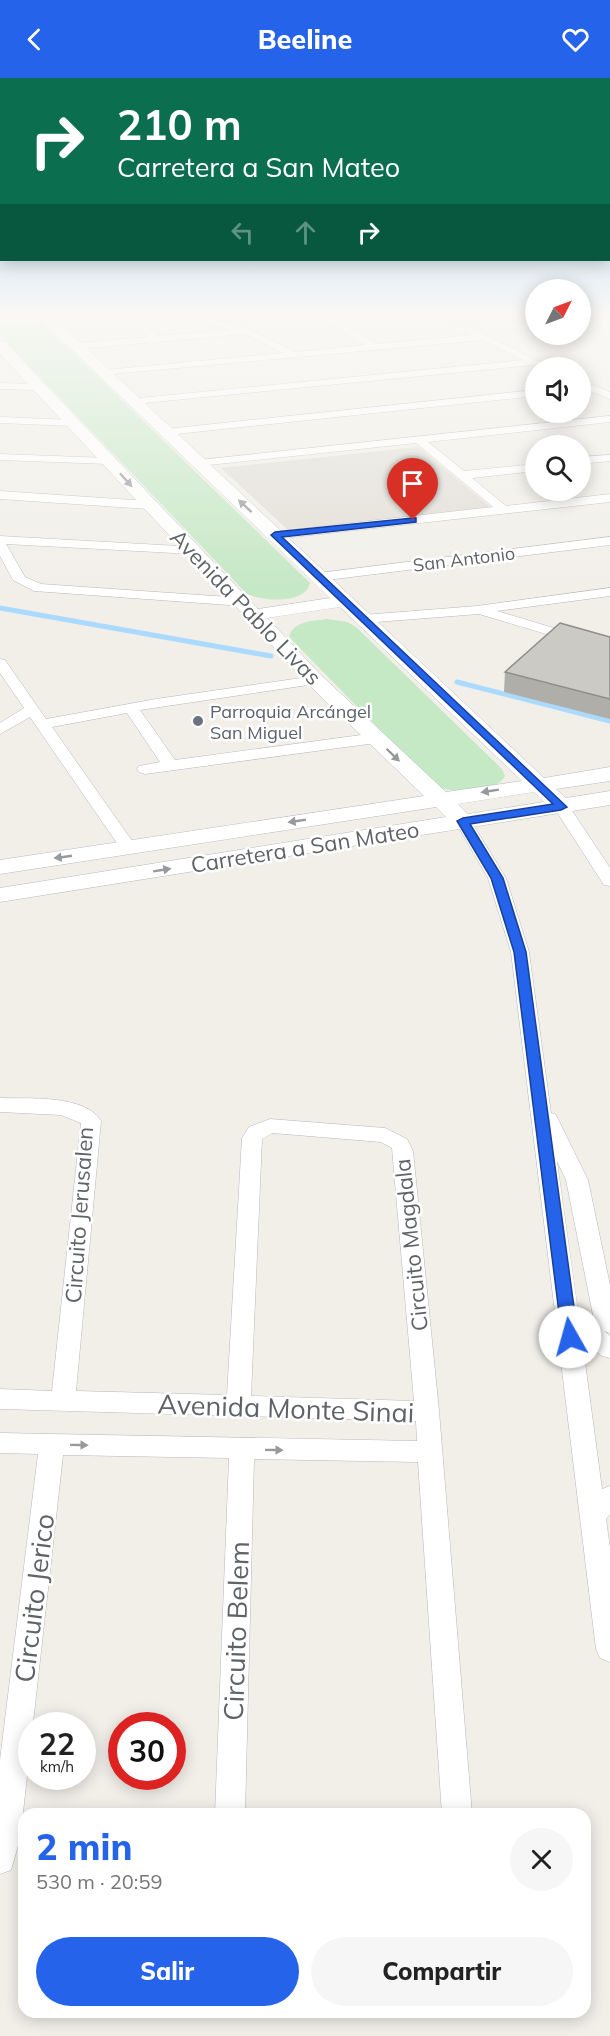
<!DOCTYPE html>
<html lang="es">
<head>
<meta charset="utf-8">
<style>
  body { margin:0; font-family:Mulish,sans-serif; background:#f6f6f6; color:#222; height:100vh; display:flex; flex-direction:column; font-size:22px; white-space:nowrap }
  * { box-sizing:border-box; margin:0 }
  p { font-size:20px; color:#767676 }
  .icon { flex:none; width:33px; height:33px; fill:none; stroke:currentColor; stroke-width:2; stroke-linecap:round; stroke-linejoin:round }
  .map { position:relative; flex:1; overflow:hidden }
  .drawer { position:absolute; left:18px; top:1730px; width:573px; height:210px; display:flex; flex-direction:column; background:#fff; border-radius:18px; box-shadow:0 3px 15px #0003 }
  .drawer>* { flex:none }
  .banner { position:absolute; left:0px; top:0px; width:610px; height:183px; box-shadow:0 3px 15px #0003; background:#0b6e4f; color:#fff; overflow:hidden }
  .needle { width:39px; rotate:48deg }
  .buttons { position:absolute; left:525px; top:201px; display:grid; gap:12px }
  .buttons a { display:grid; place-items:center; width:66px; height:66px; border-radius:50%; background:#fff; box-shadow:0 3px 15px #0003; font-size:30px }
  .speed { position:absolute; left:18px; top:1634px; display:flex; gap:12px; font-size:30px; font-weight:700; text-align:center }
  .speed>* { display:grid; place-content:center; width:78px; height:78px; border-radius:50%; background:#fff; box-shadow:0 3px 15px #0003; line-height:1 }
  .speed small { font-size:15px; font-weight:400 }
  .speed .limit { border:9px solid #d22; background:#fff; color:#111 }
  .pin { position:absolute; display:grid; place-items:center; width:51px; height:51px; color:#fff; margin:-62px -26px; border-radius:50% 50% 50% 0; rotate:-45deg; box-shadow:0 0 6px #0007 }
  .pin .icon { rotate:45deg }
  .me { position:absolute; width:66px; margin:-33px; rotate:353deg; stroke-linejoin:round; filter:drop-shadow(0 0 4px #0008) }
  .turn { display:flex; align-items:center; gap:21px; height:126px; padding:0 18px; font-size:27px }
  .turn .icon { width:78px; height:78px; stroke-width:2.5 }
  .turn b { display:block; font-size:42px; line-height:51px }
  .lanes { display:flex; align-items:center; height:57px; padding:0 18px; background:#0003; justify-content:center; gap:30px; direction:ltr }
  .lanes .off { opacity:.35 }
  .round { display:grid; place-items:center; flex:none; width:63px; height:63px; border-radius:32px; background:#f6f6f6 }
  .head { display:flex; align-items:center; justify-content:space-between; height:102px; padding:0 18px }
  h1 { font-size:36px; font-weight:800; line-height:45px; color:#2563eb }
  .cta { display:flex; gap:12px; margin-top:auto; padding:12px 18px }
  .cta a { flex:1; height:69px; border-radius:36px; background:#2563eb; color:#fff; font-size:24px; font-weight:800; line-height:69px; text-align:center }
  .cta a+a { background:#f6f6f6; color:#222 }
  header { display:flex; justify-content:space-between; align-items:center; height:78px; padding:0 18px; background:#2563eb; color:#fff; font-size:27px; font-weight:800 }
  .map>svg:first-child { display:block }
</style>
</head>
<body>
<header><svg class="icon" aria-label="back" viewBox="0 0 24 24"><path d="M15 5l-7 7 7 7"/></svg>Beeline<svg class="icon" aria-label="heart" viewBox="0 0 24 24"><path d="M12 20l-8-8c-3-5 5-10 8-4 3-6 11-1 8 4z"/></svg></header>
<div class="map">
<svg width="610" height="1958" viewBox="0 0 610 1958">
  <rect width="100%" height="100%" fill="#f1efe8"/>
  <!-- education -->
  <path fill="#e1ded6" d="M418 369 493 431 287 451 221 390Z"/>
  <!-- green -->
  <path fill="#c5e8c5" d="M0 237H34L310 505C305 527 263 523 247 516L0 257Z
    M327 541 347 544 356 549 502 691 505 698C497 714 460 715 445 711 438 709 433 705 428 701L289 559C293 543 313 543 327 541Z"/>
  <g fill="none" stroke-linecap="round" stroke-linejoin="round">
    <!-- stream -->
    <path stroke="#aadaff" stroke-width="5" d="M0 530 271 578
      M457 604 610 643"/>
    <defs>
      <path id="street" d="M126 237H136L158 258 230 252 183 237H198L249 251 296 274 365 267 315 237H327L377 266 472 257 465 252 470 249 553 290 534 287 134 326 129 323 130 321 524 282 482 262 101 297V293L105 292 283 275 245 256 77 271 72 268 77 265 148 259Z
        M387 237 536 239V245L392 240Z
        M580 239H610V245H580Z
        M580 302 610 314V321L580 309Z
        M0 305 37 306 42 309 37 312 0 311Z
        M536 312V318L167 357 161 354 167 351Z
        M610 338V344L428 364 464 393 536 386V393L472 400 506 428 610 416V424L275 461 269 457 271 454 493 429 416 365 199 388 193 385 199 382Z
        M0 339 72 342 78 345 72 348 0 345Z
        M0 376 109 380 115 383 109 386 0 382Z
        M610 377V383L580 386V379Z
        M0 413 148 423 154 427 148 431 0 421Z
        M0 458 197 469 199 472 193 476 6 466 25 499 41 506 243 520 250 524 243 528 34 513 13 502 0 478Z
        M610 459V467L319 503 312 499 319 495Z
        M610 510V518L497 533 610 567V575L479 536 363 545 356 541 363 537 477 528Z
        M0 581 5 582 46 641 156 621 315 598 322 602 315 606 140 632 175 682 376 655 384 660 376 665 145 696 139 694 137 691 139 688 160 684 127 635 52 649 137 770 129 775 123 774 30 639 0 656V645L24 630 0 595Z
        M561 723 567 725 610 790V808L604 807 553 728Z
        M463 738 471 743 506 800 529 874 551 1035 555 1036 558 1041 588 1102 610 1207V1255L604 1253 610 1258V1280L602 1278 582 1262 602 1411 610 1408V1437L606 1441 610 1470V1584L600 1580 596 1571 511 874 488 800 455 743ZM557 1083 566 1102 594 1242 598 1248 578 1233Z
        M0 1020C27 1021 85 1016 101 1043L76 1313 227 1317 242 1060 249 1049 270 1041 385 1050 407 1061 413 1073 439 1333 472 1736H442L418 1384 254 1381 245 1736H215L229 1380 63 1377 20 1761 11 1792 0 1796V1682L38 1376 0 1375V1355L417 1363 416 1343 0 1331V1311L52 1313 81 1045 61 1037 0 1034ZM272 1055 381 1064 392 1070 414 1323 251 1318 262 1061Z"/>
      <path id="secondary" d="M36 237H51L544 700 610 689V703L556 711 566 720 610 713V727L0 824V810L446 739 436 729 0 796V782L424 718 308 606 0 276V263L5 264 258 531 330 520ZM340 529 522 703 446 714 322 598 267 540ZM534 714 544 724 468 736 458 726Z"/>
    </defs>
    <!-- street casing -->
    <use href="#street" stroke="#b5b8bc" stroke-width="1"/>
    <!-- secondary casing -->
    <use href="#secondary" stroke="#b6babf" stroke-width="1"/>
    <!-- street -->
    <use href="#street" fill="#fff" fill-rule="evenodd"/>
    <!-- secondary -->
    <use href="#secondary" fill="#fff" fill-rule="evenodd"/>
  </g>
  <!-- wall -->
  <path fill="#afaea9" d="M610 559V641L504 614 505 594Z"/>
  <!-- building -->
  <path fill="#cccac5" stroke="#8f8d8a" stroke-width="1.5" d="M560 545 610 559V621L505 594Z"/>
  <!-- one-way arrows -->
  <defs><path id="oneway-solid" d="M-6-.8H1V-3.2L6.5 0L1 3.2V.8H-6Z" transform="scale(1.5)"/></defs>
  <g fill="#979a9d">
    <use href="#oneway-solid" transform="translate(126 402) rotate(48)"/>
    <use href="#oneway-solid" transform="translate(245 428) rotate(-137)"/>
    <use href="#oneway-solid" transform="translate(393 677) rotate(44)"/>
    <use href="#oneway-solid" transform="translate(490 713) rotate(171)"/>
    <use href="#oneway-solid" transform="translate(297 743) rotate(171)"/>
    <use href="#oneway-solid" transform="translate(63 779) rotate(172)"/>
    <use href="#oneway-solid" transform="translate(162 792) rotate(-9)"/>
    <use href="#oneway-solid" transform="translate(79 1367) rotate(1)"/>
    <use href="#oneway-solid" transform="translate(274 1372) rotate(1)"/>
  </g>
  <!-- sky -->
  <linearGradient id="sky" x2="0" y2="1"><stop stop-color="#8fc3f1"/><stop offset="0.46" stop-color="#f9f8f5"/><stop offset="1" stop-color="#f9f8f5" stop-opacity="0"/></linearGradient>
  <rect width="610" height="511" fill="url(#sky)"/>
  <!-- route -->
  <path fill="#2563eb" stroke="#184099" stroke-width="1.5" d="M413 440H416V444L282 459 567 729 561 732 470 746 503 800 526 874 578 1259 576 1264 570 1266 564 1264 562 1259 514 874 491 800 457 743 463 740 553 726 271 457 275 454Z"/>
  <!-- markers -->
  <circle fill="#6b7280" stroke="#fff" stroke-width="2" cx="198" cy="643" r="6"/>
  <g text-anchor="middle" dominant-baseline="central" stroke-width="5" stroke-linejoin="round" paint-order="stroke">
    <!-- far-street labels -->
    <g font-size="18" fill="#5f6368" stroke="#fff">
      <text transform="translate(464 481) rotate(-7)">San Antonio</text>
    </g>
    <!-- far-worship labels -->
    <g font-size="18" fill="#5b616d" stroke="#fff" text-anchor="start">
      <text x="210" y="633">Parroquia Arcángel<tspan x="210" dy="21">San Miguel</tspan></text>
    </g>
    <!-- street labels -->
    <g font-size="22" fill="#5f6368" stroke="#fff">
      <text transform="translate(246 529) rotate(46)">Avenida Pablo Livas</text>
      <text transform="translate(305 769) rotate(-9)">Carretera a San Mateo</text>
      <text transform="translate(79 1137) rotate(-86)">Circuito Jerusalen</text>
      <text transform="translate(411 1167) rotate(-96)">Circuito Magdala</text>
    </g>
    <!-- near-street labels -->
    <g font-size="27" fill="#5f6368" stroke="#fff">
      <text transform="translate(286 1330) rotate(2)">Avenida Monte Sinai</text>
      <text transform="translate(34 1520) rotate(-83)">Circuito Jerico</text>
      <text transform="translate(236 1553) rotate(-88)">Circuito Belem</text>
    </g>
  </g>
</svg>
<div class="buttons">
<a><svg class="needle" viewBox="-14 -14 28 28"><path d="M0-13l5 13h-10z" fill="#e53935"/><path d="M0 13l5-13h-10z" fill="#767676"/></svg></a>
<a><svg class="icon" aria-label="sound" viewBox="0 0 24 24"><path d="M4 9h4l5-4v14l-5-4H4zM17 9q2 3 0 6"/></svg></a>
<a><svg class="icon" aria-label="search" viewBox="0 0 24 24"><circle cx="10" cy="10" r="6"/><path d="M15 15l6 6"/></svg></a>
</div>
<div class="speed"><div>22<small>km/h</small></div><div class="limit">30</div></div>
<div class="pin" style="left:413px;top:442px;background:#d93025"><svg class="icon" aria-label="arrive" viewBox="0 0 24 24"><path d="M6 21V4h12l-3 4 3 4H6"/></svg></div>
<svg class="me" style="left:570px;top:1259px" viewBox="-20 -20 40 40"><circle r="19" fill="#fff"/><path d="M0-13L10 11 0 6-10 11z" fill="#2563eb"/></svg>
<div class="banner">
<div class="turn"><svg class="icon" aria-label="right" viewBox="0 0 24 24"><path d="M7 20v-9h11M14 6l5 5-5 5"/></svg><div><b>210 m</b>Carretera a San Mateo</div></div>
<div class="lanes"><svg class="icon off" aria-label="left" viewBox="0 0 24 24"><path d="M17 20v-9H6M10 6l-5 5 5 5"/></svg><svg class="icon off" aria-label="ahead" viewBox="0 0 24 24"><path d="M12 20V5M6 11l6-6 6 6"/></svg><svg class="icon" aria-label="right" viewBox="0 0 24 24"><path d="M7 20v-9h11M14 6l5 5-5 5"/></svg></div>
</div>
<section class="drawer">
<div class="head"><div><h1>2 min</h1><p>530 m · 20:59</p></div><a class="round"><svg class="icon" aria-label="close" viewBox="0 0 24 24"><path d="M6 6l12 12M18 6L6 18"/></svg></a></div>
<div class="cta"><a>Salir</a><a>Compartir</a></div>
</section>
</div>
</body>
</html>
